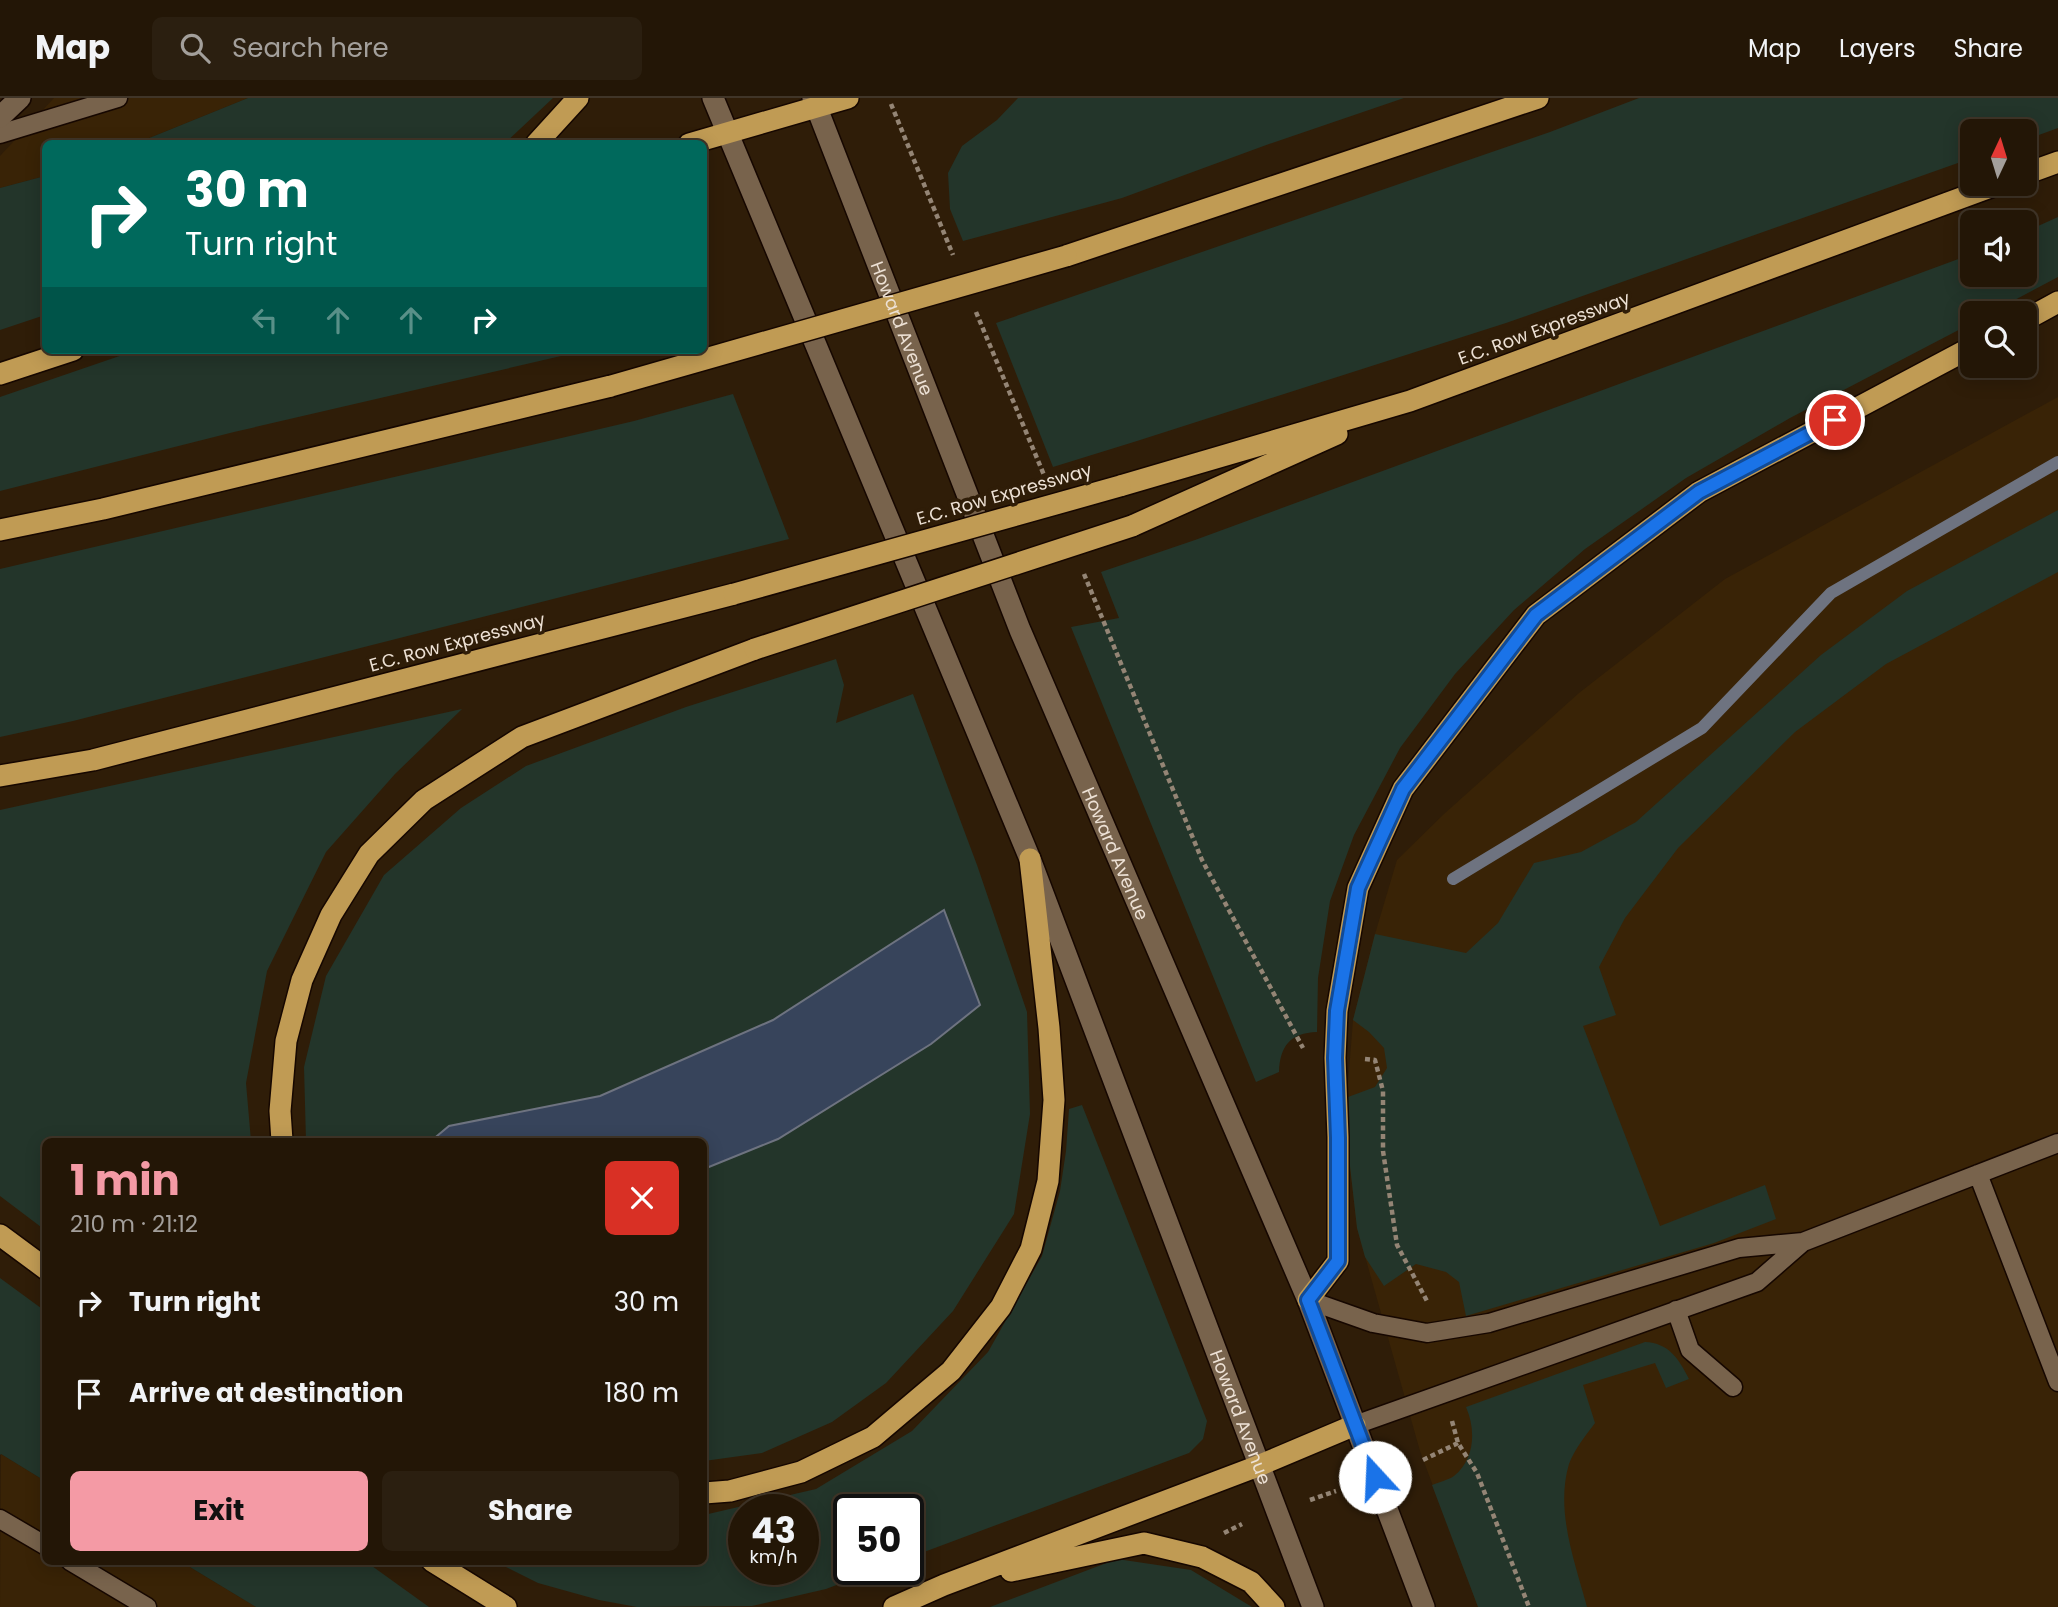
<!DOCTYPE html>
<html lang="en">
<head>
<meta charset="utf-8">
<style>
  body { margin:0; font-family:Poppins,sans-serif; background:#2b1f10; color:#f1f3f6; height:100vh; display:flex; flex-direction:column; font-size:26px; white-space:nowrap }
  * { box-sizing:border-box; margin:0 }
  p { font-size:23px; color:#a39f9b }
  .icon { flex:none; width:38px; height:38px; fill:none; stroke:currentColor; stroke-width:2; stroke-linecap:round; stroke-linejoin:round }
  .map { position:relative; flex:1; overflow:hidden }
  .drawer { position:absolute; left:42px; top:1040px; width:665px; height:427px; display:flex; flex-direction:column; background:#231606; border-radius:10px; box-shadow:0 4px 18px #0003,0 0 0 2px #403528 }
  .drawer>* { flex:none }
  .banner { position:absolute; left:42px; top:42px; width:665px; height:214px; border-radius:10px; box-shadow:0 4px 18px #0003,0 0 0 2px #403528; background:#00695c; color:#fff; overflow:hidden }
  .needle { width:46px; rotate:4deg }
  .controls { position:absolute; left:1960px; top:21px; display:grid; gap:14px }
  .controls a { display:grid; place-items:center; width:77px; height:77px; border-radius:10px; background:#231606; box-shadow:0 4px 18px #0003,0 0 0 2px #403528; font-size:35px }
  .speed { position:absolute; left:728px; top:1396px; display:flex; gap:14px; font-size:35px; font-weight:700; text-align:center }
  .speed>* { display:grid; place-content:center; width:91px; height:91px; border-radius:50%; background:#231606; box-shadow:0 4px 18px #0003,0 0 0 2px #403528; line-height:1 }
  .speed small { font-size:18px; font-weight:400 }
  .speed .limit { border:4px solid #111; border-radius:10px; background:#fff; color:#111 }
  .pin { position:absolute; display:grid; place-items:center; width:60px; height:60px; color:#fff; margin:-30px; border:4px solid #fff; border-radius:50%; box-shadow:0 2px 7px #0007 }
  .me { position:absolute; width:77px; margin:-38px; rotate:340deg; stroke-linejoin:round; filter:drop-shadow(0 0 5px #0008) }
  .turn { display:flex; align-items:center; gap:24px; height:147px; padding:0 28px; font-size:32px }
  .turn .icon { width:91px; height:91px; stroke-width:2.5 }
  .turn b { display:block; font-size:49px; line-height:60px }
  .lanes { display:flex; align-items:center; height:66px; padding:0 28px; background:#0003; justify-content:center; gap:35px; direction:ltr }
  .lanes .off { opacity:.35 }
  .round { display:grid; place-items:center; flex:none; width:74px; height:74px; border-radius:10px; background:#2b1f10 }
  .headline { display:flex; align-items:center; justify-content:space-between; height:119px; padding:0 28px }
  h1 { font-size:42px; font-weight:700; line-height:52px; color:#f49aa5 }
  .cta { display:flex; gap:14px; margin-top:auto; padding:14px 28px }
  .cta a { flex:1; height:80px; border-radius:10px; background:#f49aa5; color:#111; font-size:28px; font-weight:700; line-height:80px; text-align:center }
  .cta a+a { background:#2b1f10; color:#f1f3f6 }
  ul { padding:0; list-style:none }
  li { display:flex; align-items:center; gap:21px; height:91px; padding:0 28px }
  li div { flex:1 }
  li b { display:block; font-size:26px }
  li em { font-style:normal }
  header { display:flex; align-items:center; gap:42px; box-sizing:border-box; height:98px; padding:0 35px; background:#231606; border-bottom:2px solid #403528 }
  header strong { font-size:33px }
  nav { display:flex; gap:38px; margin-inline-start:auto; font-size:24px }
  .search { width:490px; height:63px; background:#2b1f10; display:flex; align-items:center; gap:18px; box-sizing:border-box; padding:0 24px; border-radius:10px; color:#a39f9b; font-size:26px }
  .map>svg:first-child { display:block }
</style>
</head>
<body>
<header>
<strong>Map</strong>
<div class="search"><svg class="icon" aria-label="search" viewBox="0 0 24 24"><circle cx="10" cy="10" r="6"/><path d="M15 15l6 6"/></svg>Search here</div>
<nav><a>Map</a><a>Layers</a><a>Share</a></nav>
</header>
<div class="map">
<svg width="2058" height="1509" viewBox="0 0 2058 1509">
  <rect width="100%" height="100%" fill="#2f1d08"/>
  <!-- built -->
  <path fill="#392306" d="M54 0H248L137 45 46 46 45 78 0 90V58Z
    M2058 299V1509H1478L1420 1353 1357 1130 1345 1024 1353 922 1375 836 1397 762 1444 716 1579 595 1725 481Z
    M1 1356 45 1383 46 1463H180L256 1509H0Z"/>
  <!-- green -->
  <path fill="#23352a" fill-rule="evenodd" d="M248 0H553L505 45H137Z
    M1018 0H1404L1269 46 1122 100 963 143 950 111 948 75 962 48 997 22Z
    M1639 0H2058V30L2025 42V33H1972V60L1506 225 1137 343 1053 369 996 225 1550 34Z
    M45 78V217L0 232V90Z
    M2058 119V179L1990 215H1972V225L1790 320 1686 380 1585 451 1514 512 1455 576 1400 650 1354 737 1330 803 1318 880 1317 934C1290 935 1280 948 1279 974L1256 984 1071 529 1119 520 1101 474 1195 442 1972 156V177H2025V134Z
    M137 252H587L234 334 0 393V299Z
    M733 296 789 441 73 623 0 639V471L634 323Z
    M2058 412V474L1886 566 1795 634 1678 750 1625 820 1599 869 1616 917 1583 928 1660 1128 1765 1087 1776 1121 1714 1145 1466 1218 1459 1184 1446 1174 1416 1166 1384 1188 1365 1159 1357 1130 1345 1024 1348 999 1375 989 1387 970 1384 950 1369 934 1353 922 1375 836 1466 855 1498 825 1534 765 1581 754 1636 724 1821 557 1907 493Z
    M836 561 844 587 836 625 913 596 977 767 1027 914 1030 1016 1014 1116 953 1213 886 1285 832 1324 762 1355 704 1363V1071L778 1041 980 907 944 813 773 922 600 998 449 1028 431 1043H306L304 969 326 878 384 777 461 710 526 668 686 609Z
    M462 611 395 676 326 754 267 873 246 985 251 1043H46L45 1132 0 1098V712Z
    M1082 1007 1207 1323 1203 1341 1189 1355 908 1460V1412H849V1472H876L826 1491 752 1508 637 1509 599 1502 538 1485 494 1463H704V1417L816 1391 912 1333 988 1254 1042 1158 1060 1093 1066 1053 1069 1011ZM744 1412H803V1472H744Z
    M0 1180 45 1213V1383L1 1356 0 1357Z
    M1645 1244C1669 1245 1679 1261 1689 1281L1666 1290 1655 1265 1583 1287 1595 1325C1586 1337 1574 1352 1569 1366 1555 1413 1575 1464 1587 1509H1478L1432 1387C1439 1384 1448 1382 1454 1378 1475 1361 1476 1332 1466 1309Z
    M1117 1461 1191 1472 1252 1509H990Z
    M180 1463H365L429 1509H256Z"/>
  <!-- water -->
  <path fill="#37445b" stroke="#6e7380" stroke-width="2" d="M944 812 980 907 931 946 778 1041 704 1071V1043H431L449 1028 600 998 773 922Z"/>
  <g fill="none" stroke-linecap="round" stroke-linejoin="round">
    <!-- stream -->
    <path stroke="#6e7380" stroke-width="12" d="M1453 781 1702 630 1831 495 2058 364"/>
    <defs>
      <path id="lane" d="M0 36 118 0
        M1978 1076 2058 1284
        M1308 1202 1373 1225 1427 1235 1489 1225 1739 1150 1803 1144 2058 1045
        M1676 1212 1690 1252 1733 1289
        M1355 1327 1757 1184 1803 1144
        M0 1421 46 1448
        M70 1463 147 1509"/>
      <path id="street" d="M0 19 20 0"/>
      <g id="secondary">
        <path id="s1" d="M713 0 1030 761 1313 1509"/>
        <path id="s2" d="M813 0 1020 532 1308 1202 1424 1509"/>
      </g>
      <path id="highway" d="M536 46 578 0
        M689 46 848 0
        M2025 76 2058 64
        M1066 158 1538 0
        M2025 222 2058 204
        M0 276 73 252
        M1120 388 1410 303 1999 86
        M1132 428 1337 336
        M0 432 103 411 611 288
        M0 678 93 662 734 496
        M282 1043 280 1013 286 943 302 882 331 817 369 756 424 702 522 639 755 551
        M0 1137 46 1171
        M1308 1202 1338 1163V1039L1335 960 1337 913 1358 790 1403 691 1536 517 1699 394 1972 249
        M704 1395 730 1393 801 1374 873 1339 951 1273 1001 1209 1031 1151 1048 1083 1054 1002 1049 930 1030 761
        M432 1463 506 1509
        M1011 1473 1144 1445 1202 1459 1251 1484 1274 1509
        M894 1509 944 1487 1258 1368 1355 1327"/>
    </defs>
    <!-- lane casing -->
    <use href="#lane" stroke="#160700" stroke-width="21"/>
    <!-- street casing -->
    <use href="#street" stroke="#160700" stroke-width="24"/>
    <!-- secondary casing -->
    <use href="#secondary" stroke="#160700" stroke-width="24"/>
    <!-- highway casing -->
    <use href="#highway" stroke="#160700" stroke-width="24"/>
    <!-- path -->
    <path stroke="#948575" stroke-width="4.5" stroke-dasharray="5 3.5" stroke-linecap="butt" d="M891 6 953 157
      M976 214 1044 377
      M1084 476 1202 762 1303 950
      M1365 961 1375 962 1383 993V1053L1397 1147 1427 1203
      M1452 1323 1458 1345 1477 1375 1529 1509
      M1423 1362 1458 1345
      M1310 1402 1336 1393
      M1224 1435 1242 1426"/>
    <!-- lane -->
    <use href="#lane" stroke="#78634c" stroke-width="18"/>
    <!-- street -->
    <use href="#street" stroke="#78634c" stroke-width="21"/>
    <!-- secondary -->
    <use href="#secondary" stroke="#78634c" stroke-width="21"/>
    <!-- highway -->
    <use href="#highway" stroke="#c09b54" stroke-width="21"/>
    <defs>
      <path id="highway-bridge" d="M611 288 1066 158
        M734 496 1120 388
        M755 551 1132 428"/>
    </defs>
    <!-- highway-bridge casing -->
    <use href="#highway-bridge" stroke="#160700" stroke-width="24" stroke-linecap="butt"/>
    <!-- highway-bridge -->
    <use href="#highway-bridge" stroke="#c09b54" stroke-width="21"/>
  </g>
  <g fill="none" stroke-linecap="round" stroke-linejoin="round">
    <defs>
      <path id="route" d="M1375 1379 1308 1202 1338 1163V1040L1335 960 1337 913 1358 790 1403 691 1536 517 1699 394 1835 322"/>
    </defs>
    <!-- route casing -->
    <use href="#route" stroke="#114b97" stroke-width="18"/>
    <!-- route -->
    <use href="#route" stroke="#1a73e8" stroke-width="12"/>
  </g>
  <g text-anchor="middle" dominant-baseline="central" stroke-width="7" stroke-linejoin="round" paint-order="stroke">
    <!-- street labels -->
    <g font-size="18" fill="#ede1d5" stroke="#2f1d08">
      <text stroke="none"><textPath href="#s2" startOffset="247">Howard Avenue</textPath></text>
      <text transform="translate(1544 230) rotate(-20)">E.C. Row Expressway</text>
      <text transform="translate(1004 396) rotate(-16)">E.C. Row Expressway</text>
      <text transform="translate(457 544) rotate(-15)">E.C. Row Expressway</text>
      <text stroke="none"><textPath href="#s2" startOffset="814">Howard Avenue</textPath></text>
      <text stroke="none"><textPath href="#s1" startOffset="1421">Howard Avenue</textPath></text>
    </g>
  </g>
</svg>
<div class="controls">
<a><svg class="needle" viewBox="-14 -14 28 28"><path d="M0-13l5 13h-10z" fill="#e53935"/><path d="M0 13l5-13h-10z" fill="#a39f9b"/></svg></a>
<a><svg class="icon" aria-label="sound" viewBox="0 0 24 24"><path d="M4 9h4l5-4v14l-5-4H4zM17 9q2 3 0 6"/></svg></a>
<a><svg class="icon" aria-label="search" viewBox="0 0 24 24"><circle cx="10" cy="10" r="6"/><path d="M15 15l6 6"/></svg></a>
</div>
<div class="speed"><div>43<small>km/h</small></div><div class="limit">50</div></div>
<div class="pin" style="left:1835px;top:322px;background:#d93025"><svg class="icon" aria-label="arrive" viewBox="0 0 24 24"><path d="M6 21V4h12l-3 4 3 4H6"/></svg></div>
<svg class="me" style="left:1375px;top:1379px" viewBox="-20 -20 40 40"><circle r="19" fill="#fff"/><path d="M0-13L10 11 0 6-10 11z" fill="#1a73e8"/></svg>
<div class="banner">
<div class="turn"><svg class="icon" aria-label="right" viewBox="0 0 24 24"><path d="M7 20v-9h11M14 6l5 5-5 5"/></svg><div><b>30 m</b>Turn right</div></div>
<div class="lanes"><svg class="icon off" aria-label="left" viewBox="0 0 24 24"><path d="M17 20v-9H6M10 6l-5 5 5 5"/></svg><svg class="icon off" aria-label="ahead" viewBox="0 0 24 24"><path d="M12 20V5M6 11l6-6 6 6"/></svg><svg class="icon off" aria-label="ahead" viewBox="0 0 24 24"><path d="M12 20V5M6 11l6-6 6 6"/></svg><svg class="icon" aria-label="right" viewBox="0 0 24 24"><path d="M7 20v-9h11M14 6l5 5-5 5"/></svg></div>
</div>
<section class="drawer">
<div class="headline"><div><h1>1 min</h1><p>210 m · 21:12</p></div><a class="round" style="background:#d93025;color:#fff"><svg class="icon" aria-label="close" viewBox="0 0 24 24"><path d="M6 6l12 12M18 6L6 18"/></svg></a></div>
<ul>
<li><svg class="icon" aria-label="right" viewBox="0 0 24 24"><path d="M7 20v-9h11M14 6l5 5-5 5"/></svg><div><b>Turn right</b></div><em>30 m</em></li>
<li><svg class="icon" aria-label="arrive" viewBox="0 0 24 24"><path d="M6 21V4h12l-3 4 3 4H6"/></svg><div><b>Arrive at destination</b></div><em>180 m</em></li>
</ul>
<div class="cta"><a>Exit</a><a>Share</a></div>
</section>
</div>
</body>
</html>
